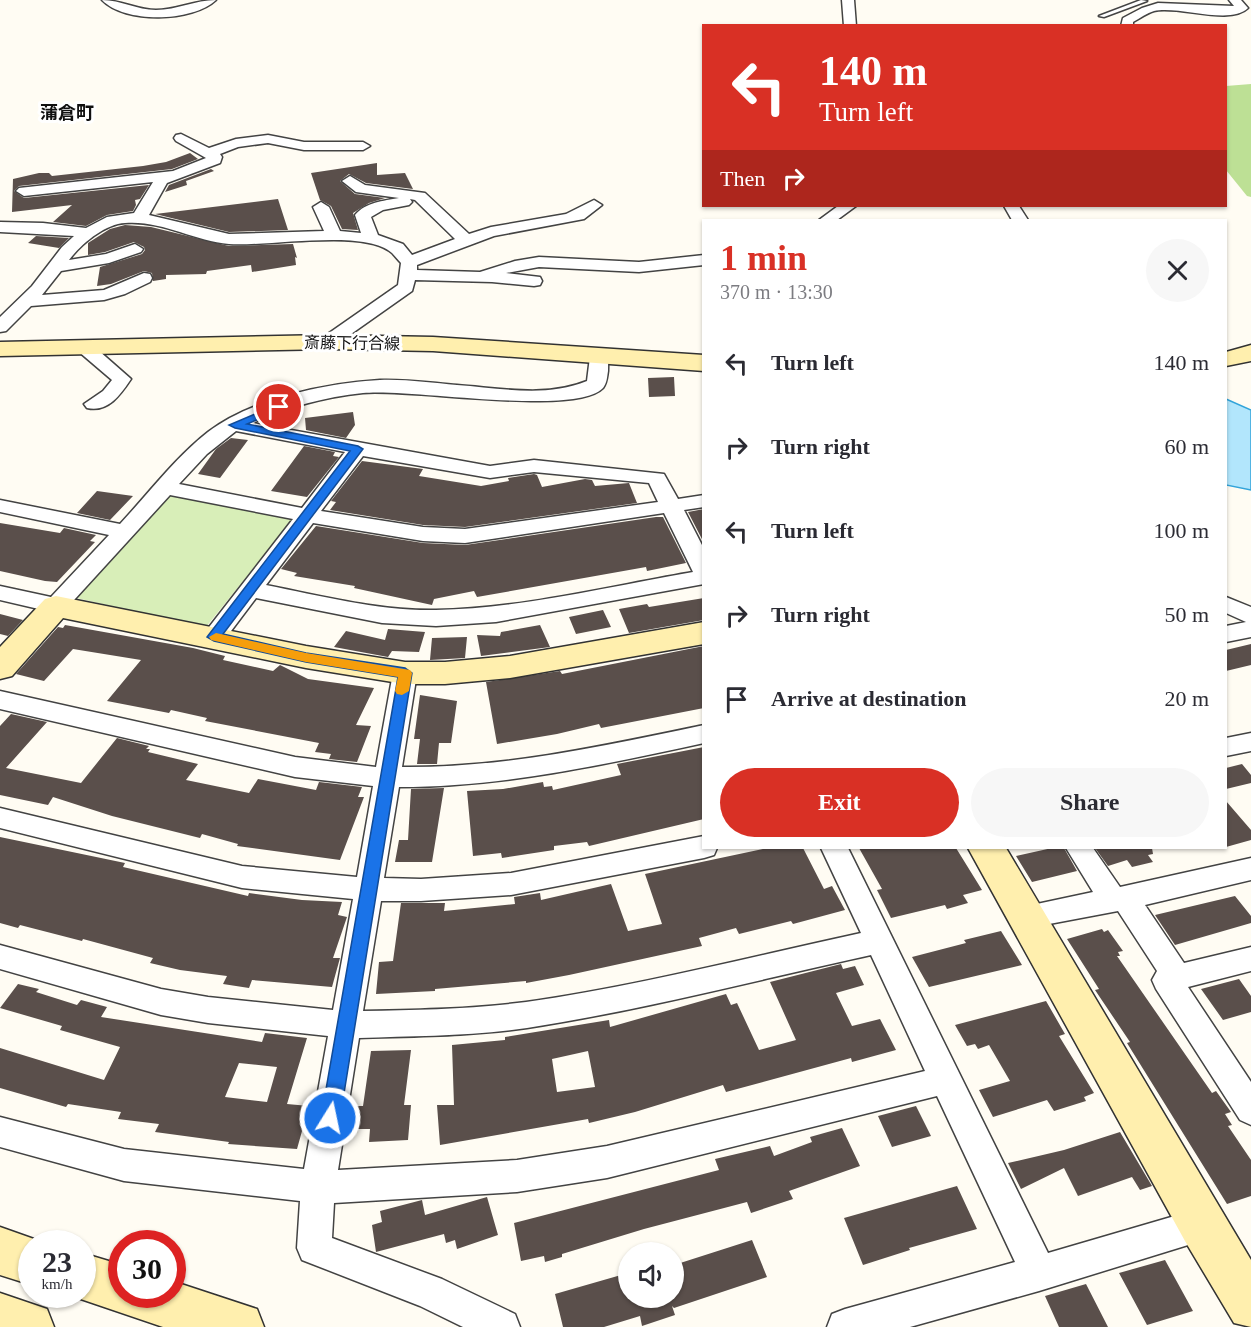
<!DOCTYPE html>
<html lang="en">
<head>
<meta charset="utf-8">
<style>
  body { margin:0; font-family:"Times New Roman","Noto Sans JP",serif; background:#f7f7f7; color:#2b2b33; height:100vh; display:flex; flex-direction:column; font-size:22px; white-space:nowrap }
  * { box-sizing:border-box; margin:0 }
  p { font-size:20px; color:#7c7c81 }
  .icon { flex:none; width:33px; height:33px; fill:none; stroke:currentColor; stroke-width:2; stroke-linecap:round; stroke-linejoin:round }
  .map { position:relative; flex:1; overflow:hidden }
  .details { position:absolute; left:702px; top:219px; width:525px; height:630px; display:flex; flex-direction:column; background:#fff; border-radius:0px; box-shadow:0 2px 4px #0004 }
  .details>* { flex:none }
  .top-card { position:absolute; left:702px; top:24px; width:525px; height:183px; border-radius:0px; box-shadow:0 2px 4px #0004; background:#d93025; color:#fff; overflow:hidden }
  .fabs { position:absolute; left:618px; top:1242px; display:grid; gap:12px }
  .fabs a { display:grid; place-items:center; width:66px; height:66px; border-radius:50%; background:#fff; box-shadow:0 2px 4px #0004; font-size:30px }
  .speed { position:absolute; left:18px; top:1230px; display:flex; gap:12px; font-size:30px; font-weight:700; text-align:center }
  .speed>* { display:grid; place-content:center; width:78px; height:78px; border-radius:50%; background:#fff; box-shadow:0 2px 4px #0004; line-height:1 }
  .speed small { font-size:15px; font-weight:400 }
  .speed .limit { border:9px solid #d22; background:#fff; color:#111 }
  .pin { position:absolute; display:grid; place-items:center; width:51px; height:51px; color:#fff; margin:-26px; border:3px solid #fff; border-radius:50%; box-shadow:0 2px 6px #0007 }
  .me { position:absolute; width:66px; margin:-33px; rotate:10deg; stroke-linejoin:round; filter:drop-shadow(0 0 4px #0008) }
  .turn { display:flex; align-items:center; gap:21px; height:126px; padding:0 18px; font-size:27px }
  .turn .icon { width:78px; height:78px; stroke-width:2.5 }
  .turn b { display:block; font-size:42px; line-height:51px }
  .then { display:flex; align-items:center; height:57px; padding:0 18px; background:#0003; gap:12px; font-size:22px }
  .round { display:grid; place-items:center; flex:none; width:63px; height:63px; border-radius:32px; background:#f7f7f7 }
  .head { display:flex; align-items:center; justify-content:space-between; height:102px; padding:0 18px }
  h1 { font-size:36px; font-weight:800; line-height:45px; color:#d93025 }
  .primary-button { display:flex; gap:12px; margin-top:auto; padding:12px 18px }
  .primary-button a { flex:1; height:69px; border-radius:36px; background:#d93025; color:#fff; font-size:24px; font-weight:800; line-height:69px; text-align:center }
  .primary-button a+a { background:#f7f7f7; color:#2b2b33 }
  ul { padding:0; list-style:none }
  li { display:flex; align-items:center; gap:18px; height:84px; padding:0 18px }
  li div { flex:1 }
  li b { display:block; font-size:22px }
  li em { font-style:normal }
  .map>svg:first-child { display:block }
</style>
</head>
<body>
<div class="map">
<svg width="1251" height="1327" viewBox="0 0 1251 1327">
  <rect width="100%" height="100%" fill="#fffcf3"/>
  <!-- green -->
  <path fill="#d8eeb8" d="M170 495 294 518 206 627 76 598Z"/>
  <!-- forest -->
  <path fill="#bde095" d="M1251 84V197L1247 196 1226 170V86Z"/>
  <!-- water -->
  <path fill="#b2e6fc" stroke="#32a4da" stroke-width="1.5" d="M1226 399 1251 410V490L1226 485Z"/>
  <!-- building -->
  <path fill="#5a4f4b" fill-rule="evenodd" d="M190 153 198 159 172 169 19 186 14 191 24 198 149 185 140 199 135 200 136 205 133 211 107 215 86 226 53 222 72 205 12 212 13 179 39 173H49L52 176 143 166 166 162Z
    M377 163V175L405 173 413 189 366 183 349 174 340 181 355 194 385 198 369 203 353 213 358 230 342 229 331 206 320 200 311 173Z
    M211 169 214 171 186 181 187 185 165 192 169 185Z
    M278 199 288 230 229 232 155 214Z
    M125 225 151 227 229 246 293 244 297 258 295 257 296 265 252 272 251 265 207 271 206 274 166 275V279L153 281 152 273 144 271 111 284 97 286 100 267 142 254 145 250 144 247 134 242 105 252 88 255V243L110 229Z
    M36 236 69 238 59 248 28 243Z
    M674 377 675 396 649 397 648 378Z
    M353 412 355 425 346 438 306 430 305 418Z
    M231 438 248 440 220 478 198 474 216 449Z
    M304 446 335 452 333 456 339 457 307 497 271 491Z
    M362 461 423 469 419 476 481 486 509 481 508 478 534 474 537 475 542 487 585 479 592 480 595 486 629 483 637 503 465 527 423 525 330 510 336 502 331 501Z
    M97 491 133 496 110 520 77 513Z
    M704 509V543L688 512Z
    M656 517H663L686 563 647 571 646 567 477 597 474 591 434 599 432 605 354 588 355 586 294 576 297 573 281 569 316 526 423 543 465 545Z
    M0 523 60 533 64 528 96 535 90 541 95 542 57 582 45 581 0 571Z
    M704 598V620L629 633 619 609 647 604 649 607Z
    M603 610 611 627 576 634 569 617Z
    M0 614 23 620 8 636 0 634Z
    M65 625 193 648 225 656 223 660 273 671 280 665 308 679 374 688 356 725 371 726 357 762 329 759 331 754 315 752 319 743 205 721 207 718 171 710 169 713 107 701 141 660 73 649 44 681 16 674 58 627 63 628Z
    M540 625 550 647 481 656 477 635 500 636 501 632Z
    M388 629 425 632 419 652 392 651 388 657 334 647 346 631 385 640Z
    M467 637 465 658 430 660 432 638Z
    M1251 644V665L1226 671V650Z
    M704 646V708L601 728 599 724 557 734 497 744 486 682 560 671 562 674Z
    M420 695 457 701 451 743H439L437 764H417L420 739H414Z
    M11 714 47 722 6 768 81 783 117 738 149 746 146 749H150L148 752 198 764 186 780 249 793 258 779 316 790 319 782 362 787 358 797H364L340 860 237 846 238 844 202 834 200 838 112 816 53 797 48 805 0 795V726Z
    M704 747V819L589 846 587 842 554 846V850L502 858 501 853 473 856 467 791 503 789 543 782 544 787 552 786 553 790 621 775 617 764Z
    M1242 764 1251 775V783L1226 789V768Z
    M444 788 432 862H395L399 840H408L411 789Z
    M1226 801 1251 830V840L1226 847Z
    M0 837 125 863 123 867 248 896 249 893 302 900 342 902 338 915 347 917 333 958H340L332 987 252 980 249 988 223 984 227 976 180 970 150 963 153 958 83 939 82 941 20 925 18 928 0 923Z
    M767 848H803L824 889 832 886 845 910 793 924 791 921 739 934 736 928 699 938 702 946 569 975 526 983V981L435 989V991L376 994 379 962 393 961 401 903H445L444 911 515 904 514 897 540 893 541 900 611 884 628 931 662 924 645 874Z
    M859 848H956L982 890 963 895 968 903 947 909 945 905 891 918 877 890 882 889Z
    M1052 848H1064L1077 871 1032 882 1016 856Z
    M1095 848H1152L1153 854 1148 855 1153 862 1132 867 1127 860 1108 866Z
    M1235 896 1251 916V923L1175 945 1155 915Z
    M1102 929 1104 932 1108 930 1123 951 1118 952 1120 956H1117L1212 1093 1216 1091 1231 1112 1225 1114 1232 1125 1228 1126 1251 1160V1196L1227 1204 1127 1043 1130 1042 1095 990 1099 989 1067 939Z
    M1001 931 1022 965 929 987 912 957 966 943 964 940Z
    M841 964 843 969 855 966 864 985 836 993 852 1026 880 1019 896 1050 852 1062 851 1058 726 1092 723 1085 635 1112 589 1123 588 1119 440 1145 437 1105H454L452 1045 505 1040V1037L609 1020 610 1027 726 994 731 1005 737 1003 759 1050 796 1040 770 982ZM588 1051 595 1087 557 1092 552 1059Z
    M1239 979 1251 996V1012L1223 1020 1201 989Z
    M18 984 39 989 36 992 77 1005 81 1000 107 1007 101 1017 262 1042 265 1033 307 1038 287 1104 309 1106 297 1149 228 1144 229 1142 155 1132 159 1124 118 1119 121 1112 68 1104 66 1107 0 1088V1048L104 1080 120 1047 60 1030 62 1026 0 1008ZM239 1063 277 1067 267 1102 225 1097Z
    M1046 1001 1065 1034 1059 1036 1094 1093 1084 1097 1086 1101 1054 1111 1047 1100 993 1117 979 1090 1010 1081 989 1045 978 1049 975 1044 967 1046 955 1025Z
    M411 1050 404 1105H411L408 1140 369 1142 370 1129H352L355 1106H363L371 1051Z
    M916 1106 931 1136 892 1147 878 1116Z
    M842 1128 860 1166 789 1191 793 1199 751 1213 747 1202 644 1229 562 1254V1257L545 1262 544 1256 521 1261 514 1223 719 1170 715 1159 770 1146 774 1156 812 1142 810 1137Z
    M1120 1132 1152 1186 1140 1190 1132 1177 1078 1196 1064 1168 1021 1189 1008 1163 1064 1150Z
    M957 1186 977 1229 909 1248 910 1250 863 1265 844 1218Z
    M487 1197 498 1235 457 1249 455 1240 446 1243 444 1234 376 1252 372 1225 382 1222 380 1211 422 1200 425 1215Z
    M752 1240 767 1277 674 1308 672 1306 675 1315 642 1326 640 1316 604 1327H563L555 1294 628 1273V1298H674V1265Z
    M1165 1260 1193 1311 1147 1325 1119 1273Z
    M1086 1284 1108 1327H1059L1045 1296Z"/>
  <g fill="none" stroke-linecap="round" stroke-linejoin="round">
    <defs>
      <path id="lane" d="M1141 0 1147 1 1104 17 1099 16Z"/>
      <path id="street" d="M102 0C121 0 137 10 156 10 177 10 195 0 216 0 193 22 125 24 102 0Z
        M842 0H854L856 26H844Z
        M1229 0H1241L1248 8C1230 26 1178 5 1154 11 1147 13 1140 18 1133 22V26H1121L1123 18 1142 8 1158 3 1234 6Z
        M181 134 209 148 236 139 268 135 304 142H363L370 146 363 150H304L268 143 238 147 220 154 222 157 220 163 167 183 149 215 229 234 324 231 313 207 321 202 329 207 340 231 361 233 355 215C366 202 383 201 399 198L356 192 342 181 350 176 365 185 425 193 469 234 491 227 566 214 594 200 602 205 584 219 494 236 417 265V270L480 272 515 261 539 257 639 262 704 255V265L639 272 539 267 506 273 540 277 542 281 540 285 534 286 492 282 415 280 412 291 334 346H322L319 342 322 338 398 285 401 263C398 260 395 256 392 253 365 228 266 247 229 244 194 241 161 220 125 223 105 224 81 244 69 260L106 254 135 244 143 249 141 252 109 263 61 271 42 295 104 290 144 273 150 274 152 278 150 282 125 294 104 300 31 306 6 331 0 332V317L32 286 62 247 74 236 0 232V222L43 223 86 228 107 217 134 213 153 182 24 196 16 191 19 188 173 171 206 158 176 141 174 138 176 135ZM410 199 415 200 455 239 412 255 403 244 378 235 371 217 383 210 409 205 412 202Z
        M838 206H856L837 220H819Z
        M1004 206H1019L1028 220H1012Z
        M84 342 90 343 131 379C121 394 108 413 87 408L84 404 103 391 112 380 78 351 75 347 78 343Z
        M599 352 605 353C609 359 608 364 608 371 607 377 607 383 603 388 575 417 410 388 363 393 325 397 288 407 253 423L490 466 534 460 664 474 678 499 704 495V507L684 510 704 549V584L496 622 436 626 382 623 256 598 222 643 214 645 206 643 202 637 206 631 293 519 170 495 64 611 56 613 0 600V586L51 597 109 535 0 512V500L120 524C148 494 175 458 208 432 251 399 326 383 380 380 406 379 432 383 457 385 500 388 546 398 587 381L590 357 593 353ZM236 431 345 452 302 508 179 484 207 454ZM363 456 490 478 534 472 649 483 658 502 465 529 423 527 321 511ZM664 513 693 572C611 586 519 609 436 610 379 611 322 596 266 585L313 523 423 541 465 543Z
        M1226 597 1251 607V637L1226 642V626L1246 622 1226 613Z
        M405 665 414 667 417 673 402 767C504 768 604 746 704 725V743C603 765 502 787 399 787L384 878 421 879 511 873 704 836V848H717L714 855 704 858 511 895 421 901H381L363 1011C418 1010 472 1009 526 1002 639 986 750 957 861 933L821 848H848L1048 1253 1202 1208 1214 1213 1219 1225 1214 1237 1039 1291 910 1327H827L832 1314 845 1309 1015 1262 937 1096 607 1178 517 1192 334 1203 332 1238 442 1279 515 1314 520 1327H463L420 1306 302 1260 297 1248 300 1201 124 1181 0 1147V1117L124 1149 304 1169 328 1036 208 1023 161 1015 0 969V945L161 989 208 997 333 1010 353 899 242 888 0 828V808L242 866 357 877 373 786 295 777 0 709V691L295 757 376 767 393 673 396 667ZM871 955 925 1071 607 1146 517 1160 338 1170 359 1038C415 1036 472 1036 527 1028 643 1010 757 980 871 955Z
        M1251 733V751L1226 756V738Z
        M1066 848H1093L1120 887 1251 858V880L1145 905 1184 963 1251 947V971L1188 987 1251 1082V1125L1240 1120 1156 989 1152 980 1157 971 1118 911 1028 928 1018 924 1014 916 1018 908 1093 892Z"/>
      <path id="secondary" d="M328 335 433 337 704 355V371L433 351 328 349 0 356V342Z
        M1251 345V361L1226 366V352Z
        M56 596 306 646 405 662H445L510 656 704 622V644L510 678 445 684H405L306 668 63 618 12 676 0 679V647L45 599Z
        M968 848H1006L1251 1260V1327L1234 1323 1185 1241Z
        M0 1227 48 1244H32V1285L0 1275Z
        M82 1253 122 1265V1294H172V1281L257 1309 264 1327H163L66 1294H82Z
        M0 1293 47 1309 54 1327H0Z"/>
    </defs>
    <!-- lane casing -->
    <use href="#lane" stroke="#434343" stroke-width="3"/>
    <!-- street casing -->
    <use href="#street" stroke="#434343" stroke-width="3"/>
    <!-- secondary casing -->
    <use href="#secondary" stroke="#323232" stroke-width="3"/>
    <!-- lane -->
    <use href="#lane" fill="#fff" fill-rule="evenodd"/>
    <!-- street -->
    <use href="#street" fill="#fff" fill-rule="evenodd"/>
    <!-- secondary -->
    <use href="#secondary" fill="#ffefae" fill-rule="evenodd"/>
  </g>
  <!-- route -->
  <path fill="#1a73e8" stroke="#114b97" stroke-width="1.5" d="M279 404 284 407 283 409 247 424 358 446 363 449 223 634 306 653 405 668 412 673 340 1118 337 1124 330 1126 324 1124 321 1118 398 677 306 662 214 641 207 637 350 451 235 428 229 425Z"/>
  <!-- slow -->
  <path fill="#f59e0b" d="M216 633 306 653 410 670 412 673 409 691 402 695 397 694 395 691 398 677 306 662 211 640 209 637Z"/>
  <g text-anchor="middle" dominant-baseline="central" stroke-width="6" stroke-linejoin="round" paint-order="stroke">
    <!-- far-street labels -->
    <g font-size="16" fill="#101010" stroke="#fff">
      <text transform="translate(352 343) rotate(1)">斎藤下行合線</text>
    </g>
    <!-- far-quarter labels -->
    <g font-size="18" font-weight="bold" fill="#101010" stroke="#fff">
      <text x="67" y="113">蒲倉町</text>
    </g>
  </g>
</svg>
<div class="fabs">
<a><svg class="icon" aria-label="sound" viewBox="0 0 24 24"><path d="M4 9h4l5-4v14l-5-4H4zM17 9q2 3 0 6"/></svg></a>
</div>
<div class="speed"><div>23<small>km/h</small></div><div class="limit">30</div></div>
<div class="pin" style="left:279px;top:407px;background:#d93025"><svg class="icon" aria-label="arrive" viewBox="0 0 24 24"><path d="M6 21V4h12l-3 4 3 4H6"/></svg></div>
<svg class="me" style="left:330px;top:1118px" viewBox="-20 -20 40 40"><circle r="17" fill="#1a73e8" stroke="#fff" stroke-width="3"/><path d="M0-11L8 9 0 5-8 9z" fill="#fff"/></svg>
<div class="top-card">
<div class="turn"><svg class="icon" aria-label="left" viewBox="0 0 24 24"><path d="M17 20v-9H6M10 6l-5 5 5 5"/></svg><div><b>140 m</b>Turn left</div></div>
<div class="then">Then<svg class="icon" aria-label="right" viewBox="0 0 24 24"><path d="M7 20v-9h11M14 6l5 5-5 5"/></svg></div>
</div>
<section class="details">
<div class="head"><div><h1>1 min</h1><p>370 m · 13:30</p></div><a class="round"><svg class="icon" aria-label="close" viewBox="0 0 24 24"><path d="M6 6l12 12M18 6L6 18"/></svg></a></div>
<ul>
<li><svg class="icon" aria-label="left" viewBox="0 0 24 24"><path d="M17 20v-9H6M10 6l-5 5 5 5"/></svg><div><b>Turn left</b></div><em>140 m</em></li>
<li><svg class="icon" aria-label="right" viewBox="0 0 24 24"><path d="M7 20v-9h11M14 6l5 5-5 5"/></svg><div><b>Turn right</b></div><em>60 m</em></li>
<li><svg class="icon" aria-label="left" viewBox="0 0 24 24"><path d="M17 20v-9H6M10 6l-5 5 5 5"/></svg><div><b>Turn left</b></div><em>100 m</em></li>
<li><svg class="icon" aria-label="right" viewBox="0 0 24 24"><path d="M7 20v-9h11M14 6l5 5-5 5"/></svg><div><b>Turn right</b></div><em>50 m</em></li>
<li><svg class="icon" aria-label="arrive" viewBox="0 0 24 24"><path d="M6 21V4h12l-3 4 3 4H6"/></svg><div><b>Arrive at destination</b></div><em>20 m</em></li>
</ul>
<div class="primary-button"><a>Exit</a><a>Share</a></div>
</section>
</div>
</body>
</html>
